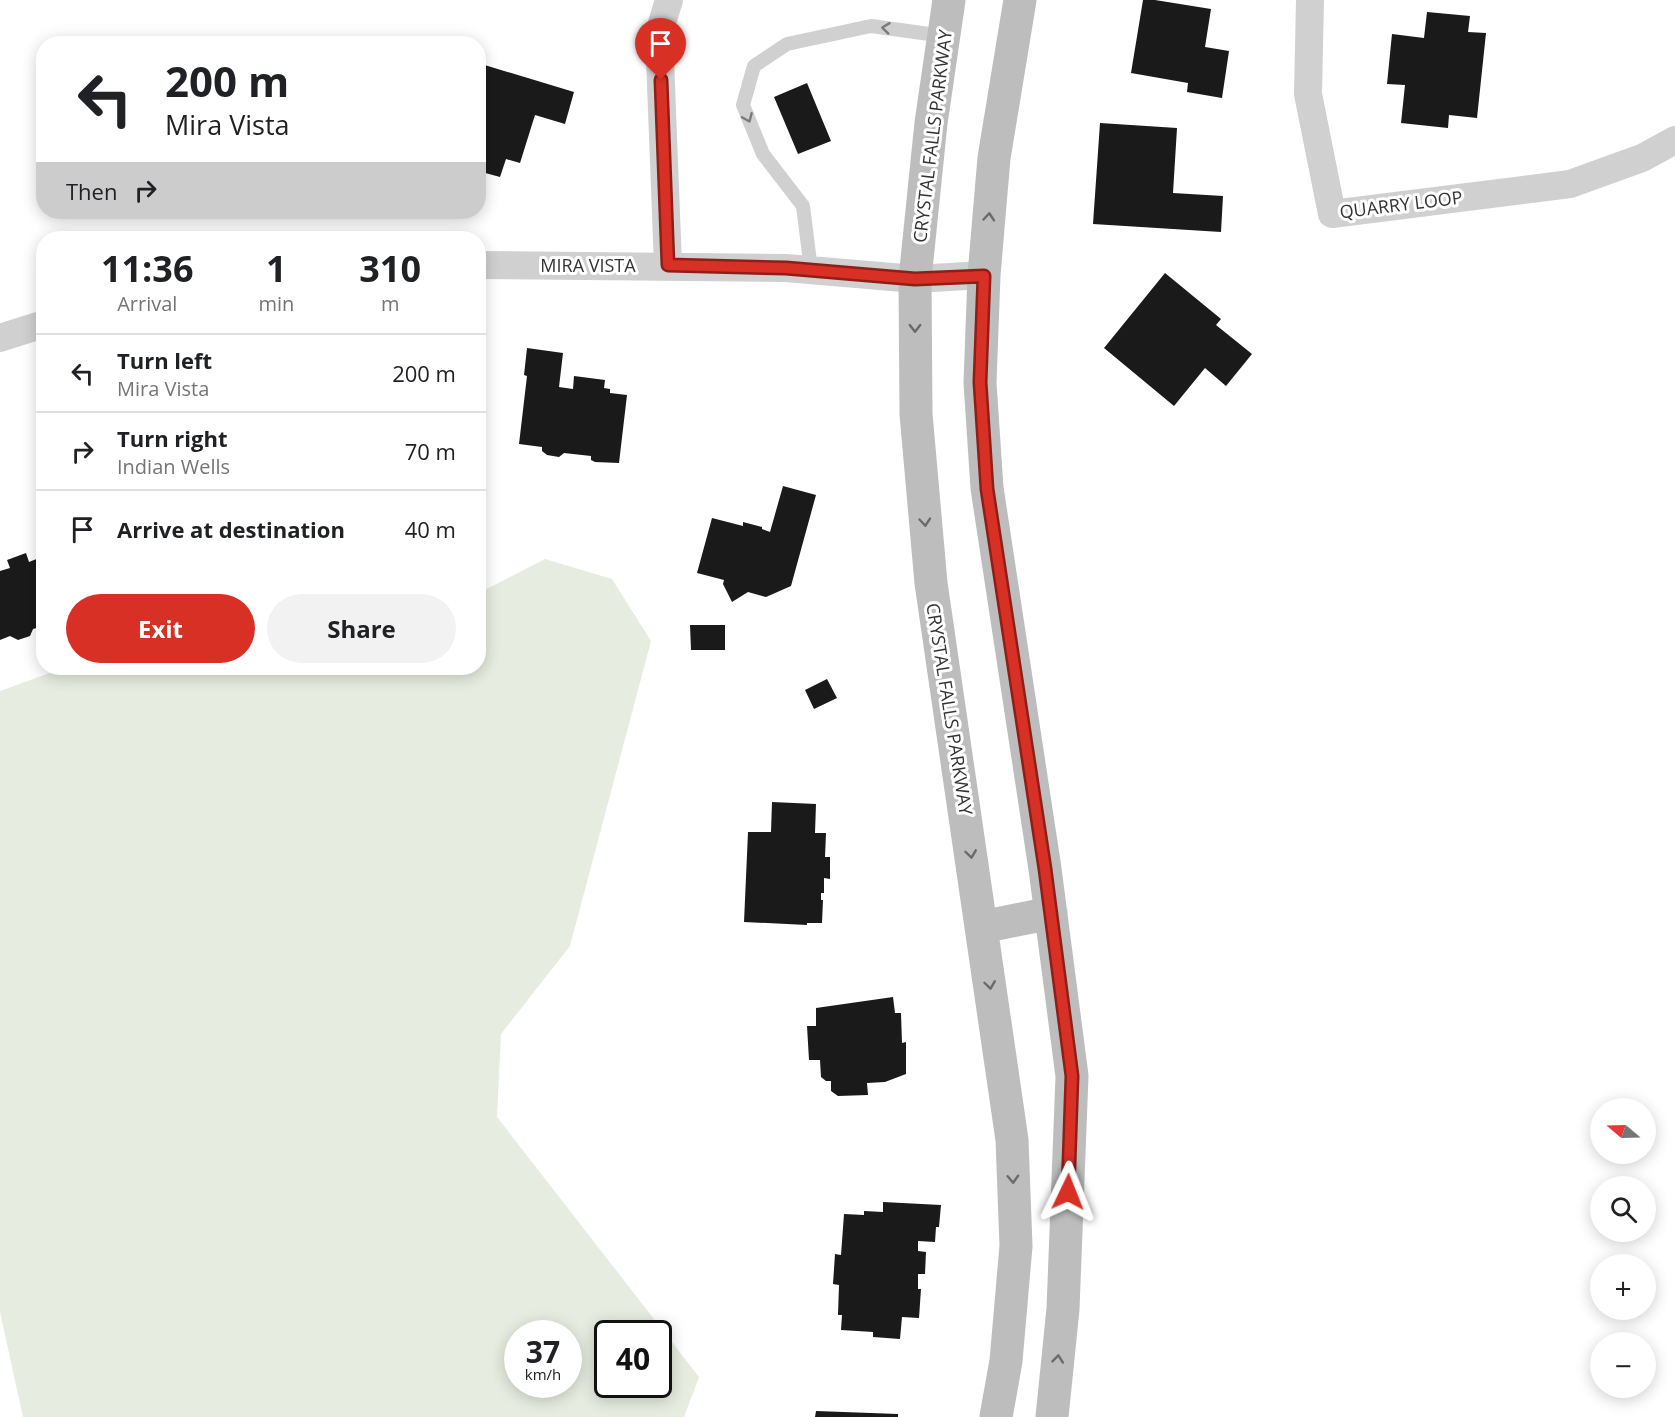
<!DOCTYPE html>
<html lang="en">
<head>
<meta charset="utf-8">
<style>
  body { margin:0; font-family:"Open Sans",sans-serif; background:#f2f2f2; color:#202124; height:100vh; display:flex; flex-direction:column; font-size:22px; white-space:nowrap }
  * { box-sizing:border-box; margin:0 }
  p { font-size:20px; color:#757577 }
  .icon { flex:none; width:33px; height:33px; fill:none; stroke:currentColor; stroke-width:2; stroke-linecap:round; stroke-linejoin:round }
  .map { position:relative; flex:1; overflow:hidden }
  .drawer { position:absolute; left:36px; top:231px; width:450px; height:444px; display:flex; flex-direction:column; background:#fff; border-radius:24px; box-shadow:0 3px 15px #0003 }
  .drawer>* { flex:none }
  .top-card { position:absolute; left:36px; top:36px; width:450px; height:183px; border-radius:24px; box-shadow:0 3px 15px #0003; background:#fff; color:#202124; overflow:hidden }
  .needle { width:39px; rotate:289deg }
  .fabs { position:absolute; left:1590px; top:1098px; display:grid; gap:12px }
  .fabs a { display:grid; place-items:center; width:66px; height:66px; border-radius:50%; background:#fff; box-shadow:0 3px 15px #0003; font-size:30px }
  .speed { position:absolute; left:504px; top:1320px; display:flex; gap:12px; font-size:30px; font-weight:700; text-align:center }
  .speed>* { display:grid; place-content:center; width:78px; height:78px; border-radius:50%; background:#fff; box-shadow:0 3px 15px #0003; line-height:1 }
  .speed small { font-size:15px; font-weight:400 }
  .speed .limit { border:3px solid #111; border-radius:9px; background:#fff; color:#111 }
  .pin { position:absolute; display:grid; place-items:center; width:51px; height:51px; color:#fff; margin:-62px -26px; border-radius:50% 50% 50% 0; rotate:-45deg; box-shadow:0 0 6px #0007 }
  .pin .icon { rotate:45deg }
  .me { position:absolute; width:66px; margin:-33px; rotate:2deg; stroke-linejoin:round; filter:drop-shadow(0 0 4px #0008) }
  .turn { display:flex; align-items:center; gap:21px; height:126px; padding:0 30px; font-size:27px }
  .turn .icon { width:78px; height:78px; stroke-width:2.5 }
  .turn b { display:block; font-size:42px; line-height:51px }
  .then { display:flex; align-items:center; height:57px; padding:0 30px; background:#0003; gap:12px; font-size:22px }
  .eta { display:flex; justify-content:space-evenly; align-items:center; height:102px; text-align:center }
  .eta b { font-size:36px; font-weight:700; line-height:42px }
  .action { display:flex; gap:12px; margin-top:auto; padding:12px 30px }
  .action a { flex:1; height:69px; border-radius:36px; background:#d93025; color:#fff; font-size:24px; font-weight:700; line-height:69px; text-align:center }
  .action a+a { background:#f2f2f2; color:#202124 }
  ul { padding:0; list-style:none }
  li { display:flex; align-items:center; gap:18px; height:78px; padding:0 30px; border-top:2px solid #e0e0e0 }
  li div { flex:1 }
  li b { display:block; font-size:22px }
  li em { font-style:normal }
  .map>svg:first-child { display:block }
</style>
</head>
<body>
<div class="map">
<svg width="1675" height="1417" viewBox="0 0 1675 1417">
  <rect width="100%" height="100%" fill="#fff"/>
  <!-- green -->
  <path fill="#e6ecdf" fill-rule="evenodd" d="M545 559 612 579 651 641 570 946 501 1034 497 1117 699 1377 684 1417H23L0 1312V691L58 670 72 668H314L325 671 332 668H478L479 593ZM518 1334H568V1384H518ZM608 1334H658V1384H608Z"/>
  <!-- building -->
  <path fill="#1a1a1a" d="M1143 0H1155L1211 9 1205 47 1229 51 1222 98 1187 92 1188 83 1131 73Z
    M1427 12 1470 16 1468 32 1486 33 1477 118 1449 115 1448 128 1401 123 1405 85 1387 84 1392 34 1424 38Z
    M179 37 180 44H157V43Z
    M478 63 574 92 565 124 535 115 520 163 506 159 500 177 478 171Z
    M807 83 831 141 798 154 774 97Z
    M1100 123 1177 128 1173 193 1223 196 1221 232 1093 224Z
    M1165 273 1221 319 1216 325 1252 354 1226 386 1205 368 1174 406 1104 348Z
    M527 348 563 353 559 387 573 389 574 376 605 380 604 388 610 389V393L627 395 619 463 595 462 591 460V456L564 453 559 457 547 455 542 451V447L519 444 527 376 524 375Z
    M783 486 816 495 791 586 766 597 748 592 732 602 723 584 724 580 697 573 712 518 743 526V522L762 527V529L770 532Z
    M26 553 29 562 44 556V626L33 629 30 636 18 640 10 636 0 640V571L10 568 7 560Z
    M690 625H725V650H691Z
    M827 679 837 698 814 709 805 690Z
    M772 802 816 804 815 833H826L825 857H830V879L824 878V893H821V900H823L822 923H807V925L744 922 748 832H771Z
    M893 997 895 1013H901L902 1043 906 1042V1074L885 1082 867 1083 868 1095 838 1096 831 1091V1081H826L821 1077 820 1060H809L807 1026H816V1008Z
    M883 1202 941 1205 939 1227H936L935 1242 918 1241V1251L926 1252 925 1274H918V1289H921L919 1318 902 1317 900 1339 873 1337V1332L841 1330 842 1315H838L839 1285 833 1284 835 1254 841 1255 844 1214 864 1215V1211L883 1212Z
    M816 1411 898 1414V1417H815Z"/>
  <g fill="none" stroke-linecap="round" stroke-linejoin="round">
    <!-- lane -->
    <path stroke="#d0d0d0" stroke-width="14" d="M811 270 803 206 763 154 743 105 754 66 787 44 871 26 944 36"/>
    <!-- street -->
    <path stroke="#d0d0d0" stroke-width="28" d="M1310 0 1308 94 1332 214 1570 184 1642 158 1675 140
      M478 265 786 268 915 279 984 275
      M668 265 659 33 669 0
      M0 338 44 324"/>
    <!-- secondary -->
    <path stroke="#bdbdbd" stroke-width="33" d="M949 0 931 123 915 279 916 414 931 583 1012 1140 1016 1246 1006 1361 996 1417
      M1020 0 994 158 984 275 980 383 987 488 1045 869 1072 1076 1063 1309 1052 1417
      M982 927 1051 913"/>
  </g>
  <!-- one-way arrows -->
  <defs><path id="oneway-chevron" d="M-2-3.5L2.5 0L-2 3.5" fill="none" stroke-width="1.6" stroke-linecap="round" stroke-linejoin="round" transform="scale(1.5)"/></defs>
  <g stroke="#7a7a7a">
    <use href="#oneway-chevron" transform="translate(886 28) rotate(-173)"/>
    <use href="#oneway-chevron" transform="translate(748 118) rotate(67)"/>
  </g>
  <g stroke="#6a6a6a">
    <use href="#oneway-chevron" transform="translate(989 217) rotate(-85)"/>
    <use href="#oneway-chevron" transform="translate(915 328) rotate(90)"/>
    <use href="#oneway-chevron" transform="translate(925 522) rotate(85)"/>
    <use href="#oneway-chevron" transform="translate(971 854) rotate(82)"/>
    <use href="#oneway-chevron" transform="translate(990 985) rotate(82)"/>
    <use href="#oneway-chevron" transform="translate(1013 1179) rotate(88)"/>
    <use href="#oneway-chevron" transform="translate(1058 1359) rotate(-84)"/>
  </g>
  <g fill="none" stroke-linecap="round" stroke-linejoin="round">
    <defs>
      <path id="route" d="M661 80 668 265 786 268 915 279 984 276 980 382 987 489 1045 869 1072 1076 1068 1192"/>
    </defs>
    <!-- route casing -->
    <use href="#route" stroke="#8d1f18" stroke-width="15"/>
    <!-- route -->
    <use href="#route" stroke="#d93025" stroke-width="10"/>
  </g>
  <g text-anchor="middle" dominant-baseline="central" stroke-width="6" stroke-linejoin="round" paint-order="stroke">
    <!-- street labels -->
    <g font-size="18" fill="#333" stroke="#fff">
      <text transform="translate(932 136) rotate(-83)">CRYSTAL FALLS PARKWAY</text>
      <text transform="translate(1401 204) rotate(-7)">QUARRY LOOP</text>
      <text x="588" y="265">MIRA VISTA</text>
      <text transform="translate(950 709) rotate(81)">CRYSTAL FALLS PARKWAY</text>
    </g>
  </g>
</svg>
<div class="fabs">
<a><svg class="needle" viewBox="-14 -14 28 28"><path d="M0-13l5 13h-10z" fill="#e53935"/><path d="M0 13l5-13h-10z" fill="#757577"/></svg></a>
<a><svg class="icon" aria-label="search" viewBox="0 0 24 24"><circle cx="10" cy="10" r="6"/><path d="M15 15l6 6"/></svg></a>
<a>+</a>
<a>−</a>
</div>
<div class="speed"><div>37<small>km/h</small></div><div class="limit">40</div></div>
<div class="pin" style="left:661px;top:80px;background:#d93025"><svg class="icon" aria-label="arrive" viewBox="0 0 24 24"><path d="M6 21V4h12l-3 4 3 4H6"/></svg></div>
<svg class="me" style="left:1068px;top:1192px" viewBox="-20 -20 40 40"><path d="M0-17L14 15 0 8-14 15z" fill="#d93025" stroke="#fff" stroke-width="4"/></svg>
<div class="top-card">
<div class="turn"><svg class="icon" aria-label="left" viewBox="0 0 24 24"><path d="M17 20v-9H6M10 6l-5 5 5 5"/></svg><div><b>200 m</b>Mira Vista</div></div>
<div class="then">Then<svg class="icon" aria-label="right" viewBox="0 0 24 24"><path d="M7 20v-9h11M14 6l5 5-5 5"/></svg></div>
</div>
<section class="drawer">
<div class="eta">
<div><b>11:36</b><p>Arrival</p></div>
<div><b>1</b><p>min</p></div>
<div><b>310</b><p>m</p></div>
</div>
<ul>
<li><svg class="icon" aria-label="left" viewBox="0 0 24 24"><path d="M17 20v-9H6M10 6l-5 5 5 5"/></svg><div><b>Turn left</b><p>Mira Vista</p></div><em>200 m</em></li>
<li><svg class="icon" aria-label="right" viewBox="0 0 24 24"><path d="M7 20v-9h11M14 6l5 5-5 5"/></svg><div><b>Turn right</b><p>Indian Wells</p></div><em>70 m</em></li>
<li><svg class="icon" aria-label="arrive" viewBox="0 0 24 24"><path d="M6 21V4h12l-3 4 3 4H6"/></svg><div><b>Arrive at destination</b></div><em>40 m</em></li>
</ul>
<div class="action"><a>Exit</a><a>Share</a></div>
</section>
</div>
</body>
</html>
